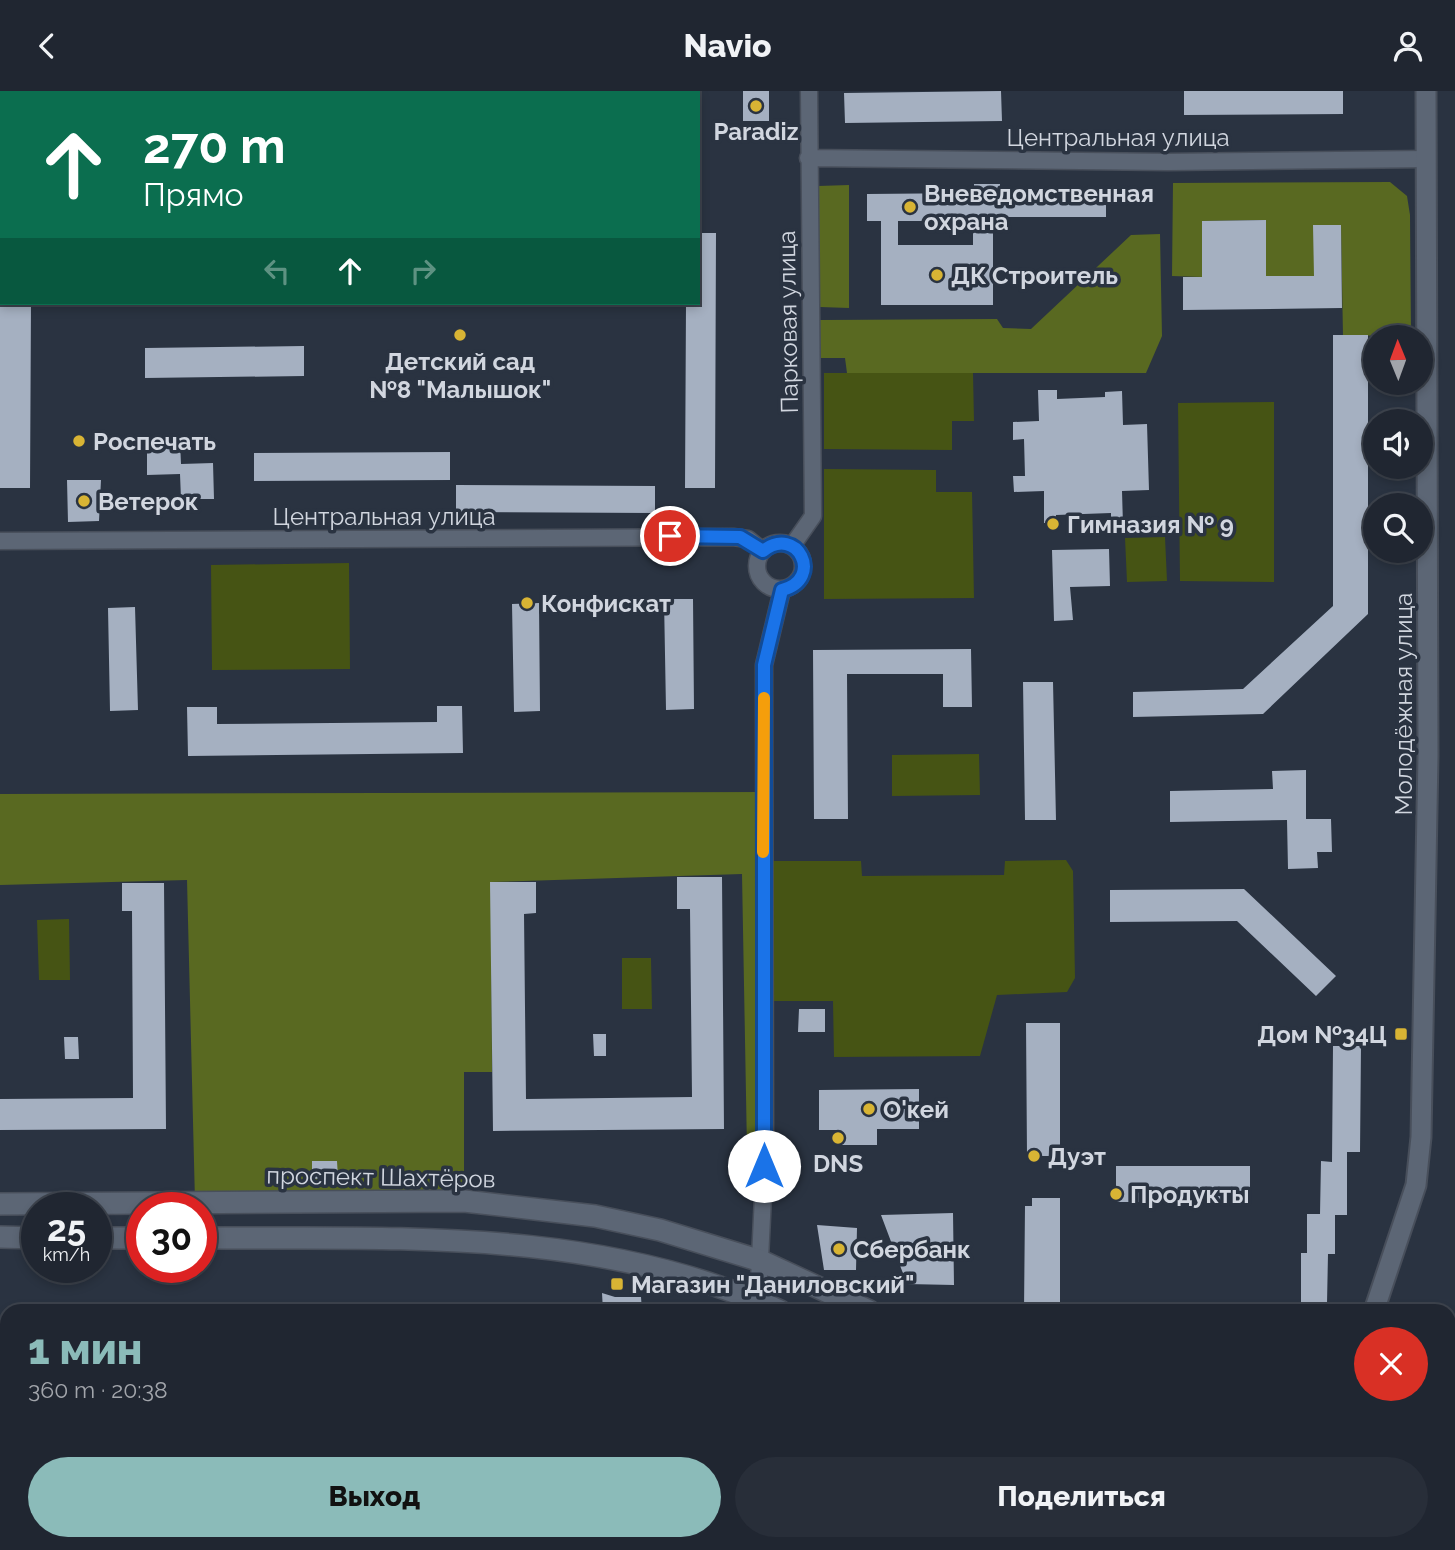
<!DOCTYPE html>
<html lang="ru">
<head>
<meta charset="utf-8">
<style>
  body { margin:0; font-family:Raleway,sans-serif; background:#282e39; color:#f1f3f6; height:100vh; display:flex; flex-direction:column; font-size:26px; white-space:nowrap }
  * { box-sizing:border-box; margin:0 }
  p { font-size:23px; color:#a2a5ab }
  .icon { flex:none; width:38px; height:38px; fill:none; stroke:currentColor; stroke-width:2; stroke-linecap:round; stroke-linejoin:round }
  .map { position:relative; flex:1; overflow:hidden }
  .drawer { position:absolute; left:0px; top:1213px; width:1456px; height:247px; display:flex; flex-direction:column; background:#202631; border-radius:21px 21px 0 0; box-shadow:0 4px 10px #0003,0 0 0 2px #3d434d }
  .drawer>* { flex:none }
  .hud { position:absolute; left:0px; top:0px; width:700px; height:214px; box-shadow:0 4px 10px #0003,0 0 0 2px #3d434d; background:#0b6e4f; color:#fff; overflow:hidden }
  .needle { width:46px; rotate:359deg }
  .buttons { position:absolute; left:1363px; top:234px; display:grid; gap:14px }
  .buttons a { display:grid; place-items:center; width:70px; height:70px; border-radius:50%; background:#202631; box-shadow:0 4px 10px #0003,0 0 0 2px #3d434d; font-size:35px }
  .speed { position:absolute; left:21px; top:1101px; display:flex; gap:14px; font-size:35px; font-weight:700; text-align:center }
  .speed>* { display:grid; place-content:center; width:91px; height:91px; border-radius:50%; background:#202631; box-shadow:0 4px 10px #0003,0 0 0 2px #3d434d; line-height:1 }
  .speed small { font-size:18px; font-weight:400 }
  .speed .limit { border:10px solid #d22; background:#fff; color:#111 }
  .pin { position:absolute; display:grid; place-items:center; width:60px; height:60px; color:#fff; margin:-30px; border:4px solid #fff; border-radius:50%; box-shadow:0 2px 7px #0007 }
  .me { position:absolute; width:77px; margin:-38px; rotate:0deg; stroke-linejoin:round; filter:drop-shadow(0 0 5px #0008) }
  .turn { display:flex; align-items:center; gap:24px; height:147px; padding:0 28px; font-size:32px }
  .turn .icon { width:91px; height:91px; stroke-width:2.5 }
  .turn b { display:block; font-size:49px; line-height:60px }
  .lanes { display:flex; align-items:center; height:66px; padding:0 28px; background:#0003; justify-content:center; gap:35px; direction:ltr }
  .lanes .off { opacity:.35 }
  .round { display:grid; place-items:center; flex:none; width:74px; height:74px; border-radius:37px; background:#282e39 }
  .summary { display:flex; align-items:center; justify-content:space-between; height:119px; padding:0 28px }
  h1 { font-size:42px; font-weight:800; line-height:52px; color:#8bbbb9 }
  .button { display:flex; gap:14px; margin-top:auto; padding:14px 28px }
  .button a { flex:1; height:80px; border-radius:42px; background:#8bbbb9; color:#111; font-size:28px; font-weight:800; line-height:80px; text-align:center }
  .button a+a { background:#282e39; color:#f1f3f6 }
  header { display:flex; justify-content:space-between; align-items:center; height:91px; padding:0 28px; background:#202631; font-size:32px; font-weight:800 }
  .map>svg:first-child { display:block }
</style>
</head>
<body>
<header><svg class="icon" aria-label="back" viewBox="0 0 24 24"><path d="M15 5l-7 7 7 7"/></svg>Navio<svg class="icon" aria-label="person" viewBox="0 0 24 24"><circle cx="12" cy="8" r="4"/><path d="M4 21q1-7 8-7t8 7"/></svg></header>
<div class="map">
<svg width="1455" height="1459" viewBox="0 0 1455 1459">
  <rect width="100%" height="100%" fill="#2a3341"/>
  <!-- green -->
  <path fill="#465414" d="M824 282H973L974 330H952V359L824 358Z
    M1274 311V491L1180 490 1178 312Z
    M824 378 936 379V401H972L974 507 824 508Z
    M1165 446 1167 490 1127 491 1125 447Z
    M349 472 350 578 212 579 211 474Z
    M979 663 980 704 892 705V664Z
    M1066 769 1073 780 1075 887 1067 901 997 904 980 965 834 966 833 910H772L771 770H861L862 785 1004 784 1005 770Z
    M69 828 70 889H39L37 829Z
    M622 867H651L652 918H622Z
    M43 1453H150V1459H43Z"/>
  <!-- forest -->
  <path fill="#596921" d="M1390 91 1407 105 1410 124 1411 244 1343 245 1341 134 1314 135V185H1266L1265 129 1202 130V186L1172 185 1173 92Z
    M849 94V217L820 216 818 95Z
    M1160 143 1162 245 1146 282H847L845 267H820V229L997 228 1003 237 1031 238 1131 144Z
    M764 701 765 1063 747 1059 742 783 491 791 492 981H464V1110L195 1111 187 789 0 794V703Z"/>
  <!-- building -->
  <path fill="#a5b0c1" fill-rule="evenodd" d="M743 0H769V30H743Z
    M1001 0 1002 30 845 32 844 2Z
    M1184 0H1343V23L1184 24Z
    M974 93H1000V100L1106 98V126H1000V130L993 129V214H881V130H867V103L974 102ZM898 130H973V154H898Z
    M1266 129V185H1314L1313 134H1341L1342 217 1183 219V186H1202V130Z
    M698 142H716L715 397H685L686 212H698Z
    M0 212H31L30 397H0Z
    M1333 244H1368V523L1263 623 1133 626V601L1243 598 1333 515Z
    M304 255V285L145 287V257Z
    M1038 299H1057V308L1105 306V301L1122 300 1123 334 1147 333 1149 399 1122 400 1123 434H1111V422L1056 424V432H1044V400L1014 401 1013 385H1025L1024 348 1013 349V331L1039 330Z
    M180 350 181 373 213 372 214 408H181L180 383 147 384V351Z
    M450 361V389L254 390V362Z
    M67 389H101L99 430 68 431Z
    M456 394 655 395V422L456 421Z
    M1109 458 1110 495 1070 496 1073 529 1054 530 1052 459Z
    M664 508H693L694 618 666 619Z
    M539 512 540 620 514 621 512 513Z
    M135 516 138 619 110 620 108 517Z
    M971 558 972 616H943V583H847L848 728H814L813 559Z
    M1023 591H1053L1056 729H1025Z
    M437 615H462L463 662 188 665 187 616H217V633L437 631Z
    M1306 679V728H1331L1332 761H1317L1318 777 1288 778 1287 729 1170 731V700L1273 698 1272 680Z
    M677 786H722L724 1038 493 1040 490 791H536V822L524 823 526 1008 692 1006 690 818H677Z
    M122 792H164L166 1038 0 1039V1008L133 1007 132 820H122Z
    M1244 798 1336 885 1316 905 1237 830 1110 831V799Z
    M799 918H825V941H798Z
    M1026 932H1060V1065H1027Z
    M593 943H606V965H594Z
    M64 946H78L79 968H65Z
    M1333 955H1361L1360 1061H1347V1124H1335V1163H1328L1327 1213 1301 1212V1162H1307V1123H1320L1321 1070 1332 1071Z
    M919 998V1038H877V1054H837V1039H819V999Z
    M312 1070H337L338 1087 312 1088Z
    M1116 1075H1250V1111H1116Z
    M1032 1107H1060V1220H1024L1025 1115H1032Z
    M953 1122 954 1194 907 1193 881 1124Z
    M817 1134 857 1137 856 1179H824Z
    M602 1202 615 1206H641L642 1220H603Z"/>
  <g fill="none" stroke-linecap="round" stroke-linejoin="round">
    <defs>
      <path id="minor" d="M808 67 1168 71 1427 68
        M0 450 733 446 748 448 763 460
        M757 475a23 23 0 1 1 46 0a23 23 0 1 1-46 0Z
        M792 455 813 425 809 0
        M758 1210 765 1063 764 574 782 499"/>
      <path id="tertiary" d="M1374 1220 1416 1094 1421 1046 1428 664 1426 0
        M1226 1459 1228 1452"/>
      <path id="secondary" d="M0 1113 464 1110 595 1125 660 1139 761 1170 869 1220
        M0 1146 37 1147
        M96 1147H142
        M201 1147C396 1148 598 1136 780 1220
        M1104 1452 1111 1459
        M1174 1452 1194 1459"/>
    </defs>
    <!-- minor casing -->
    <use href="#minor" stroke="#484f5b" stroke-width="19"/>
    <!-- tertiary casing -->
    <use href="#tertiary" stroke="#484f5b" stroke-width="23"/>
    <!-- secondary casing -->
    <use href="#secondary" stroke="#484f5b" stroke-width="24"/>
    <!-- minor -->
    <use href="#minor" stroke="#5c6675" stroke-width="16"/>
    <!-- tertiary -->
    <use href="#tertiary" stroke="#5c6675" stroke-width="19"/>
    <!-- secondary -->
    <use href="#secondary" stroke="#5c6675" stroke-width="21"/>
  </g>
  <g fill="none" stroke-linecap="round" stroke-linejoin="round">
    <defs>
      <path id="route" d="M670 445 740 446 763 460C797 433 825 488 782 499L764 574V1075"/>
    </defs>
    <!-- route casing -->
    <use href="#route" stroke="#114b97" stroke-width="18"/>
    <!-- route -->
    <use href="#route" stroke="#1a73e8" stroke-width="12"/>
    <!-- slow -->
    <path stroke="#f59e0b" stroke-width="12" d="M763 761 764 607"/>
  </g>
  <!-- markers -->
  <g fill="#d8b434" stroke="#2a3341" stroke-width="2.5">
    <circle cx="756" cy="15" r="7"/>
    <circle cx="910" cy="116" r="7"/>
    <circle cx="937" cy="184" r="7"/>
    <circle cx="460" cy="244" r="7"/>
    <circle cx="79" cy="350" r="7"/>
    <circle cx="84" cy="410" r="7"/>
    <circle cx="1053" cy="433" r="7"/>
    <circle cx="527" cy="512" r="7"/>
    <rect x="1394" y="936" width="14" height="14" rx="3.5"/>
    <circle cx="869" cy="1018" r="7"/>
    <circle cx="838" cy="1047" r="7"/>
    <circle cx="1034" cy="1065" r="7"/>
    <circle cx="1116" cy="1103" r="7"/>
    <circle cx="839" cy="1158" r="7"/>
    <rect x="610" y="1186" width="14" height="14" rx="3.5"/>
  </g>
  <g text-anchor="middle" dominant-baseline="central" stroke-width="7" stroke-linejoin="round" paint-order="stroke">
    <!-- poi labels -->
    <g font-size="24" font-weight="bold" fill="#d1d6df" stroke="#2a3341" text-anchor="start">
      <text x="756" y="40" text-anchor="middle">Paradiz</text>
      <text x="924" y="102">Вневедомственная<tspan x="924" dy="28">охрана</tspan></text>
      <text x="951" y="184">ДК Строитель</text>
      <text x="460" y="270" text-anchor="middle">Детский сад<tspan x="460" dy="28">№8 "Малышок"</tspan></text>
      <text x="93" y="350">Роспечать</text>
      <text x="98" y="410">Ветерок</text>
      <text x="1067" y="433">Гимназия № 9</text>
      <text x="541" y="512">Конфискат</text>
      <text x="1387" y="943" text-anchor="end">Дом №34Ц</text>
      <text x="883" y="1018">О'кей</text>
      <text x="1048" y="1065">Дуэт</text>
      <text x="838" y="1072" text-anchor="middle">DNS</text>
      <text x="1130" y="1103">Продукты</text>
      <text x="853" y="1158">Сбербанк</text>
      <text x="631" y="1193">Магазин "Даниловский"</text>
    </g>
    <!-- street labels -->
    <g font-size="24" fill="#d1d6df" stroke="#2a3341">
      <text x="1118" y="46">Центральная улица</text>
      <text transform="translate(788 231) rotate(-91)">Парковая улица</text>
      <text x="384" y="425">Центральная улица</text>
      <text transform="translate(1403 613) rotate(-90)">Молодёжная улица</text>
      <text transform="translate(381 1086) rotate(1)">проспект Шахтёров</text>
    </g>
  </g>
</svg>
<div class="buttons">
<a><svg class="needle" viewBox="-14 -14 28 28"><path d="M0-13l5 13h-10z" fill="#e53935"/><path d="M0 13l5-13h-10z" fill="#a2a5ab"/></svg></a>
<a><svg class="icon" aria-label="sound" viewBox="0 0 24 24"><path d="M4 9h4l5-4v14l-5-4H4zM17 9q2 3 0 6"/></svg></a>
<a><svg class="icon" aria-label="search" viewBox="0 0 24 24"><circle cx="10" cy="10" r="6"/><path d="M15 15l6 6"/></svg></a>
</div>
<div class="speed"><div>25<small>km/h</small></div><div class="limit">30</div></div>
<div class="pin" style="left:670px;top:445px;background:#d93025"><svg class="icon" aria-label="arrive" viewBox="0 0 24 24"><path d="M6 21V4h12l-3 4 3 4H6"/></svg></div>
<svg class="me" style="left:764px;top:1075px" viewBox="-20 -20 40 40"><circle r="19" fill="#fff"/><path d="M0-13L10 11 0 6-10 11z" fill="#1a73e8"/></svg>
<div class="hud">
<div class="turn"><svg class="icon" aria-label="ahead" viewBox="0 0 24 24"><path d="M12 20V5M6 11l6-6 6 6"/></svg><div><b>270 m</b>Прямо</div></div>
<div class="lanes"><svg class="icon off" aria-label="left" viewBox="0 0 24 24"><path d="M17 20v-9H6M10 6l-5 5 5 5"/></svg><svg class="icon" aria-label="ahead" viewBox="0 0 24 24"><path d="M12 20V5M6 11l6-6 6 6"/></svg><svg class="icon off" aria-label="right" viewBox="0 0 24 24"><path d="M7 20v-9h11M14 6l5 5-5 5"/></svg></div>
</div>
<section class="drawer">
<div class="summary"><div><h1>1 мин</h1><p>360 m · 20:38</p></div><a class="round" style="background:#d93025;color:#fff"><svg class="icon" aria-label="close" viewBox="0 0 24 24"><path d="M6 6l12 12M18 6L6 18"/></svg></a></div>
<div class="button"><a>Выход</a><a>Поделиться</a></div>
</section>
</div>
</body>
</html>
